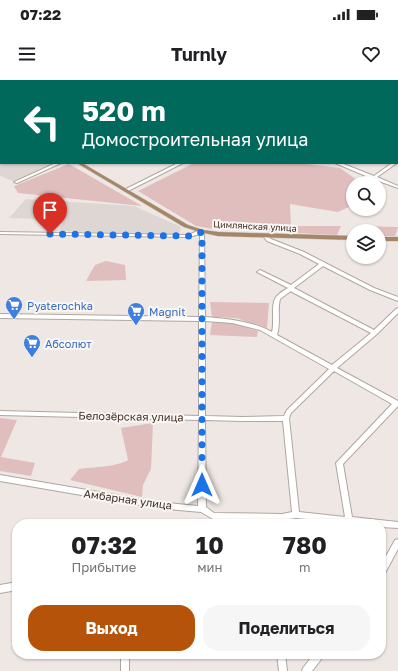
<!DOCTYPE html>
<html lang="ru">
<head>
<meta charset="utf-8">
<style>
  body { margin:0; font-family:"Golos Text",sans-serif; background:#f6f6f6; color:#202124; height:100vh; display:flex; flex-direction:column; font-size:15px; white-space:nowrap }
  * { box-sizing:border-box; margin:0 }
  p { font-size:13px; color:#757577 }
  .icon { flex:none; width:22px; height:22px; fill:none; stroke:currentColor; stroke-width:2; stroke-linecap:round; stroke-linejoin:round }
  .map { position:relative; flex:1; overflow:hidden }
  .side { position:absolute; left:12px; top:439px; width:374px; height:140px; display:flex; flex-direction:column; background:#fff; border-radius:16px; box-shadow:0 1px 3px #0004 }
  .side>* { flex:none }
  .banner { position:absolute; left:0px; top:0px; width:398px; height:84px; box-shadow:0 1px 3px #0004; background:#00695c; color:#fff; overflow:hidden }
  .buttons { position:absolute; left:346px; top:96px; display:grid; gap:8px }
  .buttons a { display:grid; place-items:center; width:40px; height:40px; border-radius:50%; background:#fff; box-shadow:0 1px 3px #0004; font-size:20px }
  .pin { position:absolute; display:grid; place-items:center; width:34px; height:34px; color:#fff; margin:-41px -17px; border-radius:50% 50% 50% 0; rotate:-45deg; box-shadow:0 0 4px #0007 }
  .pin .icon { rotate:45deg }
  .me { position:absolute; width:44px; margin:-22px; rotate:0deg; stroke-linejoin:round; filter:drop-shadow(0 0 3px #0008) }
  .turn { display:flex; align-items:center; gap:14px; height:84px; padding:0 16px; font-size:18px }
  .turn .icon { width:52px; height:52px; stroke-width:2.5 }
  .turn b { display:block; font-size:28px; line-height:34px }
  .eta { display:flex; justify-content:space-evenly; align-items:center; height:68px; text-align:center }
  .eta b { font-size:24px; font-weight:700; line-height:28px }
  .cta { display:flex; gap:8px; margin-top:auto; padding:8px 16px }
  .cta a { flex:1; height:46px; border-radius:16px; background:#b45309; color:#fff; font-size:16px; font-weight:700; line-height:46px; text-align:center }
  .cta a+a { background:#f6f6f6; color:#202124 }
  .status { display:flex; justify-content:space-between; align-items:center; height:28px; padding:0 20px; background:#fff; direction:ltr }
  .status svg { height:11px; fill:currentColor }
  header { display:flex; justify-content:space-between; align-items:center; height:52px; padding:0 16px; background:#fff; font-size:18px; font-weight:700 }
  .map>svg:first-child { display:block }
</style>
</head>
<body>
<div class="status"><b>07:22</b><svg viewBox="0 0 49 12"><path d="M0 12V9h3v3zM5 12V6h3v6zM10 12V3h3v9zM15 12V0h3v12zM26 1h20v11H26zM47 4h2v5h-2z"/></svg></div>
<header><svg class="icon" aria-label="menu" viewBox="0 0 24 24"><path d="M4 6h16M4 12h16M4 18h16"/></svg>Turnly<svg class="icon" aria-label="heart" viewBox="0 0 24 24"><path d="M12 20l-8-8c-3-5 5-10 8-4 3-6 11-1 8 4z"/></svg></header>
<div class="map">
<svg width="398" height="591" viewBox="0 0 398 591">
  <rect width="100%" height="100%" fill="#eee7e4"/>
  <!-- built -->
  <path fill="#ded6d2" d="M0 46 1 83H54L13 101 0 96Z
    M26 119 134 126 181 147 179 155 59 151 64 140 9 138Z"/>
  <!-- green -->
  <path fill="#e0bebd" d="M194 83H298L340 88 357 100 355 103H353V125L338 132 290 124 291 146H341L337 155 213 149 196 146 138 111Z
    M69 84 142 126 18 113 14 106Z
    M358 146 398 147 395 156H379V151H355Z
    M106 181 125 185 126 200 86 201 95 185Z
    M210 222 269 223 267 248 236 238 212 237Z
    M212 242 232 243 258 251 257 257 210 255Z
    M0 338 17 340 1 377 35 383 31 396 0 391Z
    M153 343 151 389 143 405 142 417 70 400 79 389C92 387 117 387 128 380L121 348Z"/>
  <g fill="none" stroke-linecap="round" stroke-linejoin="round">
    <defs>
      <path id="minor" d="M55 0H60L58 1H53Z
        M131 0H136L137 1H132Z
        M159 0H164L162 1H157Z
        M239 0H243V1H239Z
        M303 0H307V1H303Z
        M397 16H398V18H397Z
        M0 18H1V21H0Z
        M397 53H398V55H397Z
        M56 83H61L17 103 14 102Z
        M178 83H183L128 111 124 110Z
        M335 83H341L374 96 392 83H397L377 97 398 106V108L373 99Z
        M200 150H202L204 151 205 237C228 239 252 241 272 252 275 242 270 223 277 216 280 213 284 210 288 208L257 192 260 190 262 191 291 205 319 184 300 174 267 161 263 156 265 155 271 159 304 172 374 208 398 217V221L370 210 323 186 294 208 374 250 396 229 398 228V233L377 254 337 288 398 321V326L343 384 352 437 398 442V448L381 447V444H355L296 438 282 440 213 439 201 432 157 428 0 401V395L157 422 198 426 199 340 0 335V331L199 336V241L0 238V234L199 237 200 154 189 157 0 154V152L188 155ZM291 211 292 212 371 253 332 285 277 255C281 243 277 231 280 219ZM205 241 232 243 260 250 329 289 287 330 284 336 242 337 205 336ZM334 291 392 324 336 383 345 437 299 432 289 338 291 333ZM205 340 242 341H283L292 432 282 434 214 433 206 427Z
        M398 459V469L384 495 381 496V485L395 460Z
        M17 502V510L0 513V505Z
        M121 574H129V591H121Z
        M277 574H285L287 591H279Z
        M314 574H324L323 577 312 591H302L303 588Z"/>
      <path id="major" d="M0 39H1V41H0Z
        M77 83H82L188 145 203 150 218 152 353 156V160L218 156 200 152 184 147Z
        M379 157H398V161H379Z"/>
    </defs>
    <!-- minor casing -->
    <use href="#minor" stroke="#b0a69e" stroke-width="2"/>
    <!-- major casing -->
    <use href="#major" stroke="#cac6c1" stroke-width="1"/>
    <!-- minor -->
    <use href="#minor" fill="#fff" fill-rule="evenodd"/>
    <!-- major -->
    <use href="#major" fill="#a58767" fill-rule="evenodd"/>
  </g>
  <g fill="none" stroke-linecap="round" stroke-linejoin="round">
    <!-- route -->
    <path stroke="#1a73e8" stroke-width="7" stroke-dasharray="0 12.6" d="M50 154 189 156 202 152V405"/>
  </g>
  <!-- icons -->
  <defs>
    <symbol id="supermarket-pin" viewBox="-11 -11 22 30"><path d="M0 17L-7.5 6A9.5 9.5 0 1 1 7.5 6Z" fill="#3f7fe0" stroke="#faf6f5"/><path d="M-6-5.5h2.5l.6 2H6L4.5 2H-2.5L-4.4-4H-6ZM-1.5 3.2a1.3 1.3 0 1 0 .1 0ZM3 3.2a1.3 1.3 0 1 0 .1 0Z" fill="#fff"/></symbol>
  </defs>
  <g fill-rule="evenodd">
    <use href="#supermarket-pin" x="4" y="215" width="20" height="27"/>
    <use href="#supermarket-pin" x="126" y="221" width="20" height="27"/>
    <use href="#supermarket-pin" x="22" y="253" width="20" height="27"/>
  </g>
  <g text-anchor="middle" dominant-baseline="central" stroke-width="4" stroke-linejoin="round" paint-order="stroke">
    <!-- far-street labels -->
    <g font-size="9" fill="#413222" stroke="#faf6f5">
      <text transform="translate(255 146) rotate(3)">Цимлянская улица</text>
    </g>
    <!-- shop labels -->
    <g font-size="11" fill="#366cbe" stroke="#faf6f5" text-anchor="start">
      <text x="27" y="225">Pyaterochka</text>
      <text x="149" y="231">Magnit</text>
      <text x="45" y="263">Абсолют</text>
    </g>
    <!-- street labels -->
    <g font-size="11" fill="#413222" stroke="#faf6f5">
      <text transform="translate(131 336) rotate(1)">Белозёрская улица</text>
      <text transform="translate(128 419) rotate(8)">Амбарная улица</text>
    </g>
  </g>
</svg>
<div class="buttons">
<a><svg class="icon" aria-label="search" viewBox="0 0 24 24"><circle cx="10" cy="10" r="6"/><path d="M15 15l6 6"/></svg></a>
<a><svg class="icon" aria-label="layers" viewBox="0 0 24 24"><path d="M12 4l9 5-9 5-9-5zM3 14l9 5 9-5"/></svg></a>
</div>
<div class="pin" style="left:50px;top:154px;background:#d93025"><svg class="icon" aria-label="arrive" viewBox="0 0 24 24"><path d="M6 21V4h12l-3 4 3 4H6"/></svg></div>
<svg class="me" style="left:202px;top:405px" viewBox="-20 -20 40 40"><path d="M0-17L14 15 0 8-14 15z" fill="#1a73e8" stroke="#fff" stroke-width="4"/></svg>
<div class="banner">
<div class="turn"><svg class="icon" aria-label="left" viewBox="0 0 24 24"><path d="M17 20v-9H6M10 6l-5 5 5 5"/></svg><div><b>520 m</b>Домостроительная улица</div></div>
</div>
<section class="side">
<div class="eta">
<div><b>07:32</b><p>Прибытие</p></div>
<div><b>10</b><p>мин</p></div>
<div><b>780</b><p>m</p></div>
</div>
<div class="cta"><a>Выход</a><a>Поделиться</a></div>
</section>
</div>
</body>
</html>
